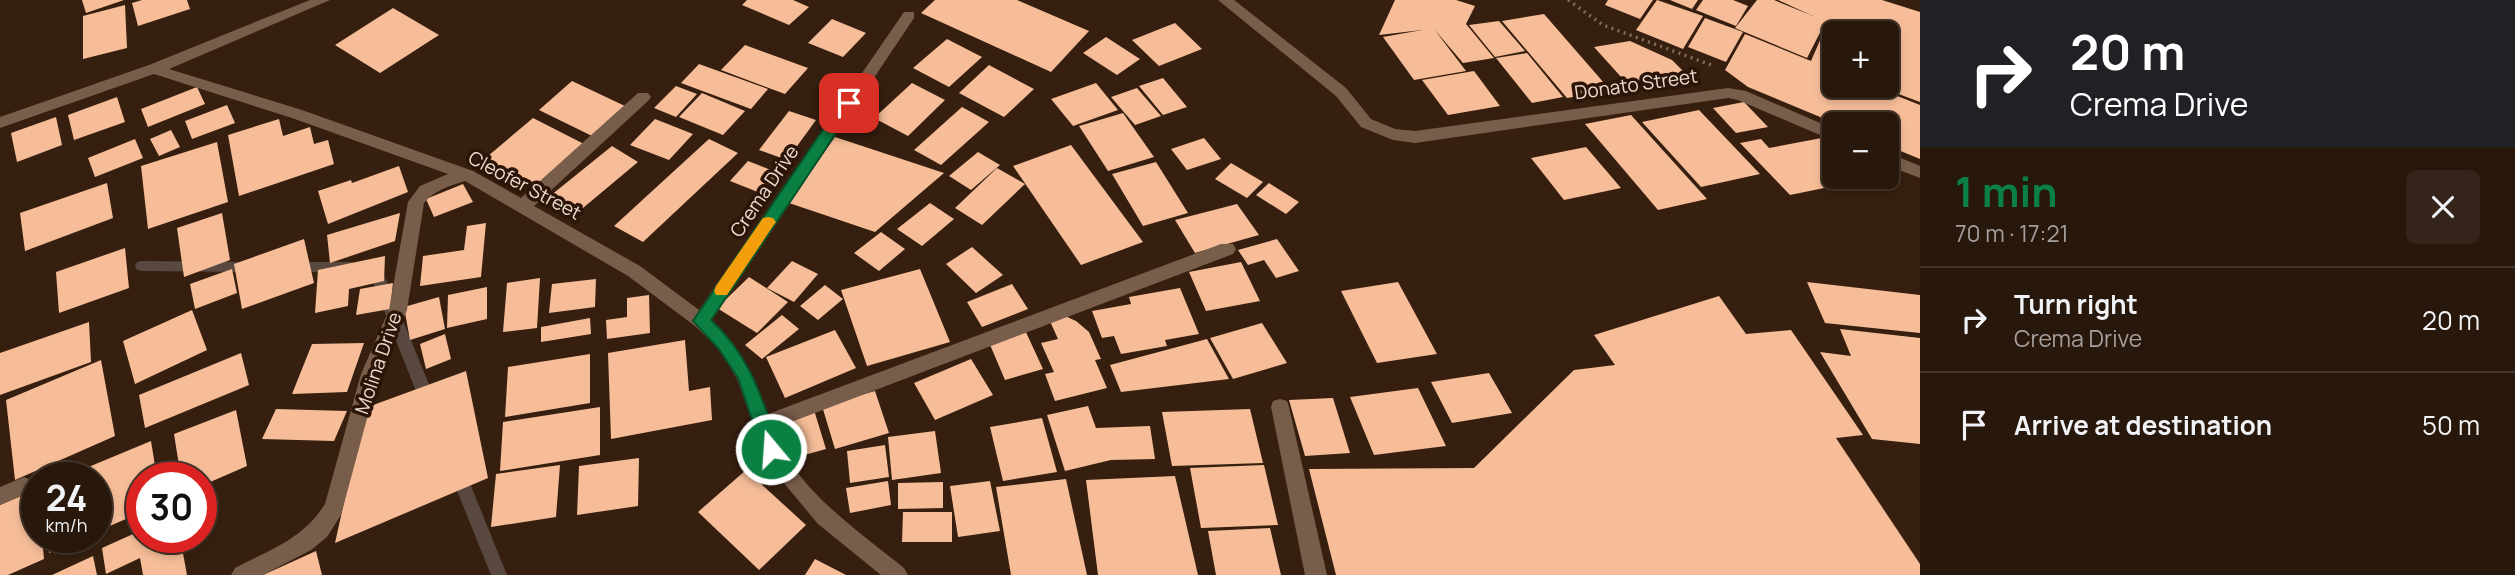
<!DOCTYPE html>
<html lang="en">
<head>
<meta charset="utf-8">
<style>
  body { margin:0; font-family:Manrope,sans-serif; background:#342419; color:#f1f3f6; height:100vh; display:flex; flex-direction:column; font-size:26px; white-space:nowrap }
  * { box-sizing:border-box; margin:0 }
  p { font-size:23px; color:#a59f9d }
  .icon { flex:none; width:38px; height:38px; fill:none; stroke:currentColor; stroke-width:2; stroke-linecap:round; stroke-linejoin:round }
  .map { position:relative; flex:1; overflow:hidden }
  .details { display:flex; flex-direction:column; background:#28170b; width:595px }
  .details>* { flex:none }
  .banner { background:#202124; color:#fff; overflow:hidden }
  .buttons { position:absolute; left:1822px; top:21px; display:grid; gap:14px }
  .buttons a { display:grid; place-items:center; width:77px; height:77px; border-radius:10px; background:#28170b; box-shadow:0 4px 10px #0003,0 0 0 2px #44362c; font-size:35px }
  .speed { position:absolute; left:21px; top:462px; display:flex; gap:14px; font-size:35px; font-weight:700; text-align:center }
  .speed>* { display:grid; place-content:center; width:91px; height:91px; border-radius:50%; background:#28170b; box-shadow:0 4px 10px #0003,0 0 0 2px #44362c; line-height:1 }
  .speed small { font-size:18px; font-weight:400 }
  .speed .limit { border:10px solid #d22; background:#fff; color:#111 }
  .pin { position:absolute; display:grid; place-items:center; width:60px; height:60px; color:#fff; margin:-30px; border-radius:14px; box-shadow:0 4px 10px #0006 }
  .me { position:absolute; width:77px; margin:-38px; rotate:342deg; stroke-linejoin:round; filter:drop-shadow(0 0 5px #0008) }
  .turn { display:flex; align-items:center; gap:24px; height:147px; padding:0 35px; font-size:32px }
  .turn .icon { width:91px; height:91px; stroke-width:2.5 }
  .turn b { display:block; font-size:49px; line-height:60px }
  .round { display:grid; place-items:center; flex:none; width:74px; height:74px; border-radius:10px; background:#342419 }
  .summary { display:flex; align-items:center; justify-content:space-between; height:119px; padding:0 35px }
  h1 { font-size:42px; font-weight:700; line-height:52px; color:#0b8043 }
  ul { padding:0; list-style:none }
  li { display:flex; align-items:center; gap:21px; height:105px; padding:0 35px; border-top:2px solid #44362c }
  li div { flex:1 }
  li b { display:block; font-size:26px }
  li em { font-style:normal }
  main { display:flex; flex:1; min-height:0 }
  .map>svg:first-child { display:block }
</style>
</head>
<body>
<main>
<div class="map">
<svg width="1920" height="575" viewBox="0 0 1920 575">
  <rect width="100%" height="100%" fill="#361f0f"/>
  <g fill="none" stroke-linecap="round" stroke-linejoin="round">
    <!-- stream -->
    <path fill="#59483f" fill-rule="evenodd" d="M142 261 252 262 257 263 259 267 257 271 252 272 142 271 137 270 135 266 137 262Z
      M294 262H350L355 263 357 267 355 271 350 272H294L289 271 287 267 289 263Z
      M374 262 379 263 381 267 437 404 434 409 429 411 424 409 421 404 367 267 369 263Z
      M457 464 463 466 465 471 507 575H491L449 471 451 466Z"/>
  </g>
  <!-- building -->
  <path fill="#f6bd98" d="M82 0H124L86 13Z
    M142 0H187L190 9 138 26 132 3Z
    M747 0H793L809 7 789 25 742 5Z
    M935 0H1017L1089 31 1051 72 921 13Z
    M1395 0H1456L1475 6 1466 24 1494 58 1463 63 1434 29 1466 71 1414 80 1383 37 1422 30 1379 35Z
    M1608 0H1653L1640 19 1605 5Z
    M1657 0 1703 16 1683 49 1636 30Z
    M1670 0H1698L1692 9Z
    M1703 0H1733L1748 6 1736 26 1696 10Z
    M1757 0H1774L1813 16 1778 0H1882L1920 12V102L1877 86H1886V33H1834V86H1872L1920 105V159L1886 145V124H1837L1748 87 1725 70 1745 34 1811 61 1828 22 1826 21 1807 58 1735 28Z
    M125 5 127 48 83 59V16Z
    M393 8 439 35 380 73 335 45Z
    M1544 14 1611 91 1567 98 1502 21Z
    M1705 18 1743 32 1726 62 1688 47Z
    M832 19 866 33 843 57 808 43Z
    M1499 21 1525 51 1495 57 1469 25Z
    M1175 23 1202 49 1159 66 1132 40Z
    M1106 37 1140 59 1117 75 1083 53Z
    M947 39 982 57 949 87 913 68Z
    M1630 41 1672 60 1689 77 1631 88 1594 47Z
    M745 45 808 68 785 94 721 70Z
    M1527 53 1563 97 1532 103 1496 58Z
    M699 64 768 89 751 109 681 83Z
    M989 65 1034 89 1004 117 959 93Z
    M1474 71 1500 106 1448 115 1422 80Z
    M1163 78 1187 107 1163 115 1139 86Z
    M572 81 625 106 592 136 539 110Z
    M912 83 945 100 908 136 874 118Z
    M1096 83 1118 110 1073 126 1051 99Z
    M676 86 697 94 676 117 654 108Z
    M197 87 205 104 148 127 141 109Z
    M1137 88 1161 116 1135 125 1111 97Z
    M702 93 745 111 723 135 679 117Z
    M117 97 125 122 74 140 68 115Z
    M1744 102 1768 127 1736 133 1713 108Z
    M227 105 235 123 192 139 185 121Z
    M962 107 989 122 941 165 914 150Z
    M1699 110 1760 174 1701 187 1642 122Z
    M789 111 816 120 787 160 759 150Z
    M1123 113 1154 157 1108 171 1079 126Z
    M1631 115 1707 199 1658 210 1585 124Z
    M56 117 62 145 17 162 11 133Z
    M533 118 586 145 536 190 482 161Z
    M279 119 283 136 310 127 314 144 328 140 334 164 239 196 228 135Z
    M655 119 693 134 669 160 630 145Z
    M171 130 180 147 159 156 150 139Z
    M835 137 944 173 875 232 789 203Z
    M1827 137 1834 144V177L1873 178 1790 195 1740 143 1761 139 1769 148Z
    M1204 138 1221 159 1187 170 1171 149Z
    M135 139 143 158 95 177 88 158Z
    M709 139 738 153 643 242 614 226Z
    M217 142 228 202 148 229 141 166Z
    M1071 145 1143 242 1081 265 1013 166Z
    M612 146 638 162 577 213 550 196Z
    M1586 147 1621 188 1564 200 1531 158Z
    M978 152 1000 165 971 190 949 176Z
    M748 161 786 176 768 196 730 181Z
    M1156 162 1188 213 1143 226 1112 174Z
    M1231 163 1263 182 1247 198 1215 179Z
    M399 166 408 192 328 224 318 191 351 180 352 183Z
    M997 168 1025 184 982 225 955 208Z
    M107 183 113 218 25 251 20 213Z
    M1269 183 1299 202 1286 214 1256 195Z
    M463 184 473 202 434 217 426 199Z
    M930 203 954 219 922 246 897 229Z
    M1237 204 1259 235 1195 253 1175 220Z
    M222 213 230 260 184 277 177 228Z
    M400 213 395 241 330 263 327 235Z
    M486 223 481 277 420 286 423 256 464 250 467 226Z
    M881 232 905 249 879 271 854 253Z
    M304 239 314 283 242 309 234 264Z
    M1277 239 1299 271 1276 278 1264 260 1248 265 1238 250Z
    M972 247 1003 275 976 293 946 264Z
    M125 248 129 288 59 313 56 272Z
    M385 256 384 281 349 289 348 306 315 313 318 270Z
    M792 261 818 274 794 302 767 288Z
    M1241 262 1260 301 1206 311 1189 272Z
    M232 269 237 293 195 309 190 284Z
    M920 269 950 342 867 366 841 290Z
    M749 277 788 302 757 333 717 308Z
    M540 278 537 328 503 332 507 283Z
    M596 279 595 307 549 313 552 284Z
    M1398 282 1437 354 1377 363 1341 291Z
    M1807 282 1920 295V333L1825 323Z
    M393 283 390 309 356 315 360 289Z
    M1012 284 1028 309 982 327 967 302Z
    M825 285 843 299 818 320 800 306Z
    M487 287V319L447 328 448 295Z
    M1180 288 1199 334 1165 340 1167 346 1121 354 1114 336 1102 338 1092 311 1131 304 1129 297Z
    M649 295 650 333 607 339 606 320 627 317V298Z
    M1719 296 1746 334 1791 330 1863 435 1836 438 1920 564V575H1336L1309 469 1474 468 1574 370 1615 365 1594 335Z
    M439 297 445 329 410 340 404 307Z
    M192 310 207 350 135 384 123 341Z
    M782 315 799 329 762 359 745 345Z
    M1065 316 1076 321 1089 332 1101 359 1095 360 1107 388 1055 401 1045 374 1054 372 1041 343 1058 339 1049 319Z
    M590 318 591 334 541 342V327Z
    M89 322 91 362 0 395V353Z
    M1262 323 1287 363 1233 379 1210 338Z
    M1840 329 1920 338V444L1872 439 1820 352 1851 356Z
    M835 330 856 368 785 398 766 357Z
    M1025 330 1043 369 1005 380 988 340Z
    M445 334 451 359 426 369 420 344Z
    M1207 339 1229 379 1121 392 1110 365Z
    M685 340 689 391 710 387 712 420 611 439 608 353Z
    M364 343 347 392 292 394 312 344Z
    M241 353 249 385 145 428 139 395Z
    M590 354V403L505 417 508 367Z
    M971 359 993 395 935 420 914 383Z
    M101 360 115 436 15 480 6 400Z
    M466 371 488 478 335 543 365 408Z
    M1489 373 1512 413 1452 423 1431 382Z
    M1418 388 1446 446 1374 455 1350 397Z
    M875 391 889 433 835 449 822 406Z
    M1333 398 1350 453 1305 456 1289 400Z
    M1088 406 1096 428 1150 426 1155 459 1111 460 1065 471 1047 415Z
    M600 407V455L500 471 503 422Z
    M276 409 347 411 334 441 262 439Z
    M1250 409 1263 463 1172 466 1162 412Z
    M236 410 247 466 201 486V478H181L174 434Z
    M814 410 826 449 783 461 773 422Z
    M1042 418 1057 472 1003 481 990 427Z
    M935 431 941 473 892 480 888 437Z
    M151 441 157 478H142V512L96 532V478H62Z
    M885 445 889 477 850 483 847 451Z
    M639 458 638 506 577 515 579 466Z
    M560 465 556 517 491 527 496 474Z
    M1264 465 1278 525 1201 528 1190 468Z
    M746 470 806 525 759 570 698 512Z
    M1175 476 1198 575H1098L1086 480Z
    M1066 479 1087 575H1011L996 487Z
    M888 481 891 505 850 513 846 488Z
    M990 481 1000 531 958 537 950 486Z
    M943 482V508L898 509V483Z
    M37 489V537H42L44 559 8 575H0V505Z
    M903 512H952V542H902Z
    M1270 528 1281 575H1216L1208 531Z
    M142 530V537H180L187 575H143L140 558 106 574 102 548Z
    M48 537H84L49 553Z
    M316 551 322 575H263Z
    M93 556 97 575H52Z
    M815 559 846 575H805Z"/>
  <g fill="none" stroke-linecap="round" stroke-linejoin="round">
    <!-- path -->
    <path stroke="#806c5f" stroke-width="3.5" stroke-dasharray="2 4.5" stroke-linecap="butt" d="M1568 0 1603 25 1711 65"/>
    <!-- minor -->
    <path fill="#795d4b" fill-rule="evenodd" d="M310 0H330L169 69 302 110 473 171 521 198 638 93H648L651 97 648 101 534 206 640 266 699 310 904 12H914V18L712 320C740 347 755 377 768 414L1221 244H1233L1236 249 1233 254 773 429C795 489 856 529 904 568L908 575H881L818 524 778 476 764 455 737 379 719 349 695 326 628 276 465 181C449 186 435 190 424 203L407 310 379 374 341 515 327 537 311 550 263 575H231L235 568C271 549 302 540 325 504L361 374 389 310 408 202 420 186 448 174 292 118 154 74 0 128V117L149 65Z
      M1218 0H1234L1346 88 1371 119 1395 129 1415 131 1728 88 1746 91 1834 129V141L1738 100 1728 98 1415 143 1393 140 1361 127 1336 96Z
      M1886 152 1920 166V178L1886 165Z
      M1280 399 1287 401 1289 407 1327 575H1305L1271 407 1273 401Z
      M24 477 31 480 34 486 31 492 0 505V487Z"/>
  </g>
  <!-- route -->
  <path fill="#0b8043" stroke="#07532c" stroke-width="2" d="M849 98 854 99V106L711 320C751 357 762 399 780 449L777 454 771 457 764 454 762 449 738 378 719 349 693 321 844 99Z"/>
  <!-- slow -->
  <path fill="#f59e0b" d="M768 217 773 218 776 222 773 226 727 295H716L714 291 716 286 763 218Z"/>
  <g text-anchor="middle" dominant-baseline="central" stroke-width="7" stroke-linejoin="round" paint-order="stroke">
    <!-- street labels -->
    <g font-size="19" fill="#ebdbd1" stroke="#2c1506">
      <text transform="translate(1636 84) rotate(-8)">Donato Street</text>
      <text transform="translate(525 185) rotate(28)">Cleofer Street</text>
      <text transform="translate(764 191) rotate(-56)">Crema Drive</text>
      <text transform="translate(378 363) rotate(-71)">Molina Drive</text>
    </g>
  </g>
</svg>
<div class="buttons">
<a>+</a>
<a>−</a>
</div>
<div class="speed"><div>24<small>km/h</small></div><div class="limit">30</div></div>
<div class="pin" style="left:849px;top:103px;background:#d93025"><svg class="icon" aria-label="arrive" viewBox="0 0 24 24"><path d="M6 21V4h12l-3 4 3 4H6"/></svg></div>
<svg class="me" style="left:771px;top:449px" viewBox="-20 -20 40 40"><circle r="17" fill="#0b8043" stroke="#fff" stroke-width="3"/><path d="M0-11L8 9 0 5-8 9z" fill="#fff"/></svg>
</div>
<section class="details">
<div class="banner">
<div class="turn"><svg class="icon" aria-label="right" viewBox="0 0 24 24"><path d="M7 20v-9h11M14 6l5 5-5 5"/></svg><div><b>20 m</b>Crema Drive</div></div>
</div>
<div class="summary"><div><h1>1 min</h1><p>70 m · 17:21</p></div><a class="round"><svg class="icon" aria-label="close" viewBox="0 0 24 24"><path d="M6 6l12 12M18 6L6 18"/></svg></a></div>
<ul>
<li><svg class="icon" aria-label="right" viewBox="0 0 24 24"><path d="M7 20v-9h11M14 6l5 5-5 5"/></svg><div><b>Turn right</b><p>Crema Drive</p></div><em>20 m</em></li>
<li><svg class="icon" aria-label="arrive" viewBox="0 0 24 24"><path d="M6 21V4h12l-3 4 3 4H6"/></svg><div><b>Arrive at destination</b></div><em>50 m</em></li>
</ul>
</section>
</main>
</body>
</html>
